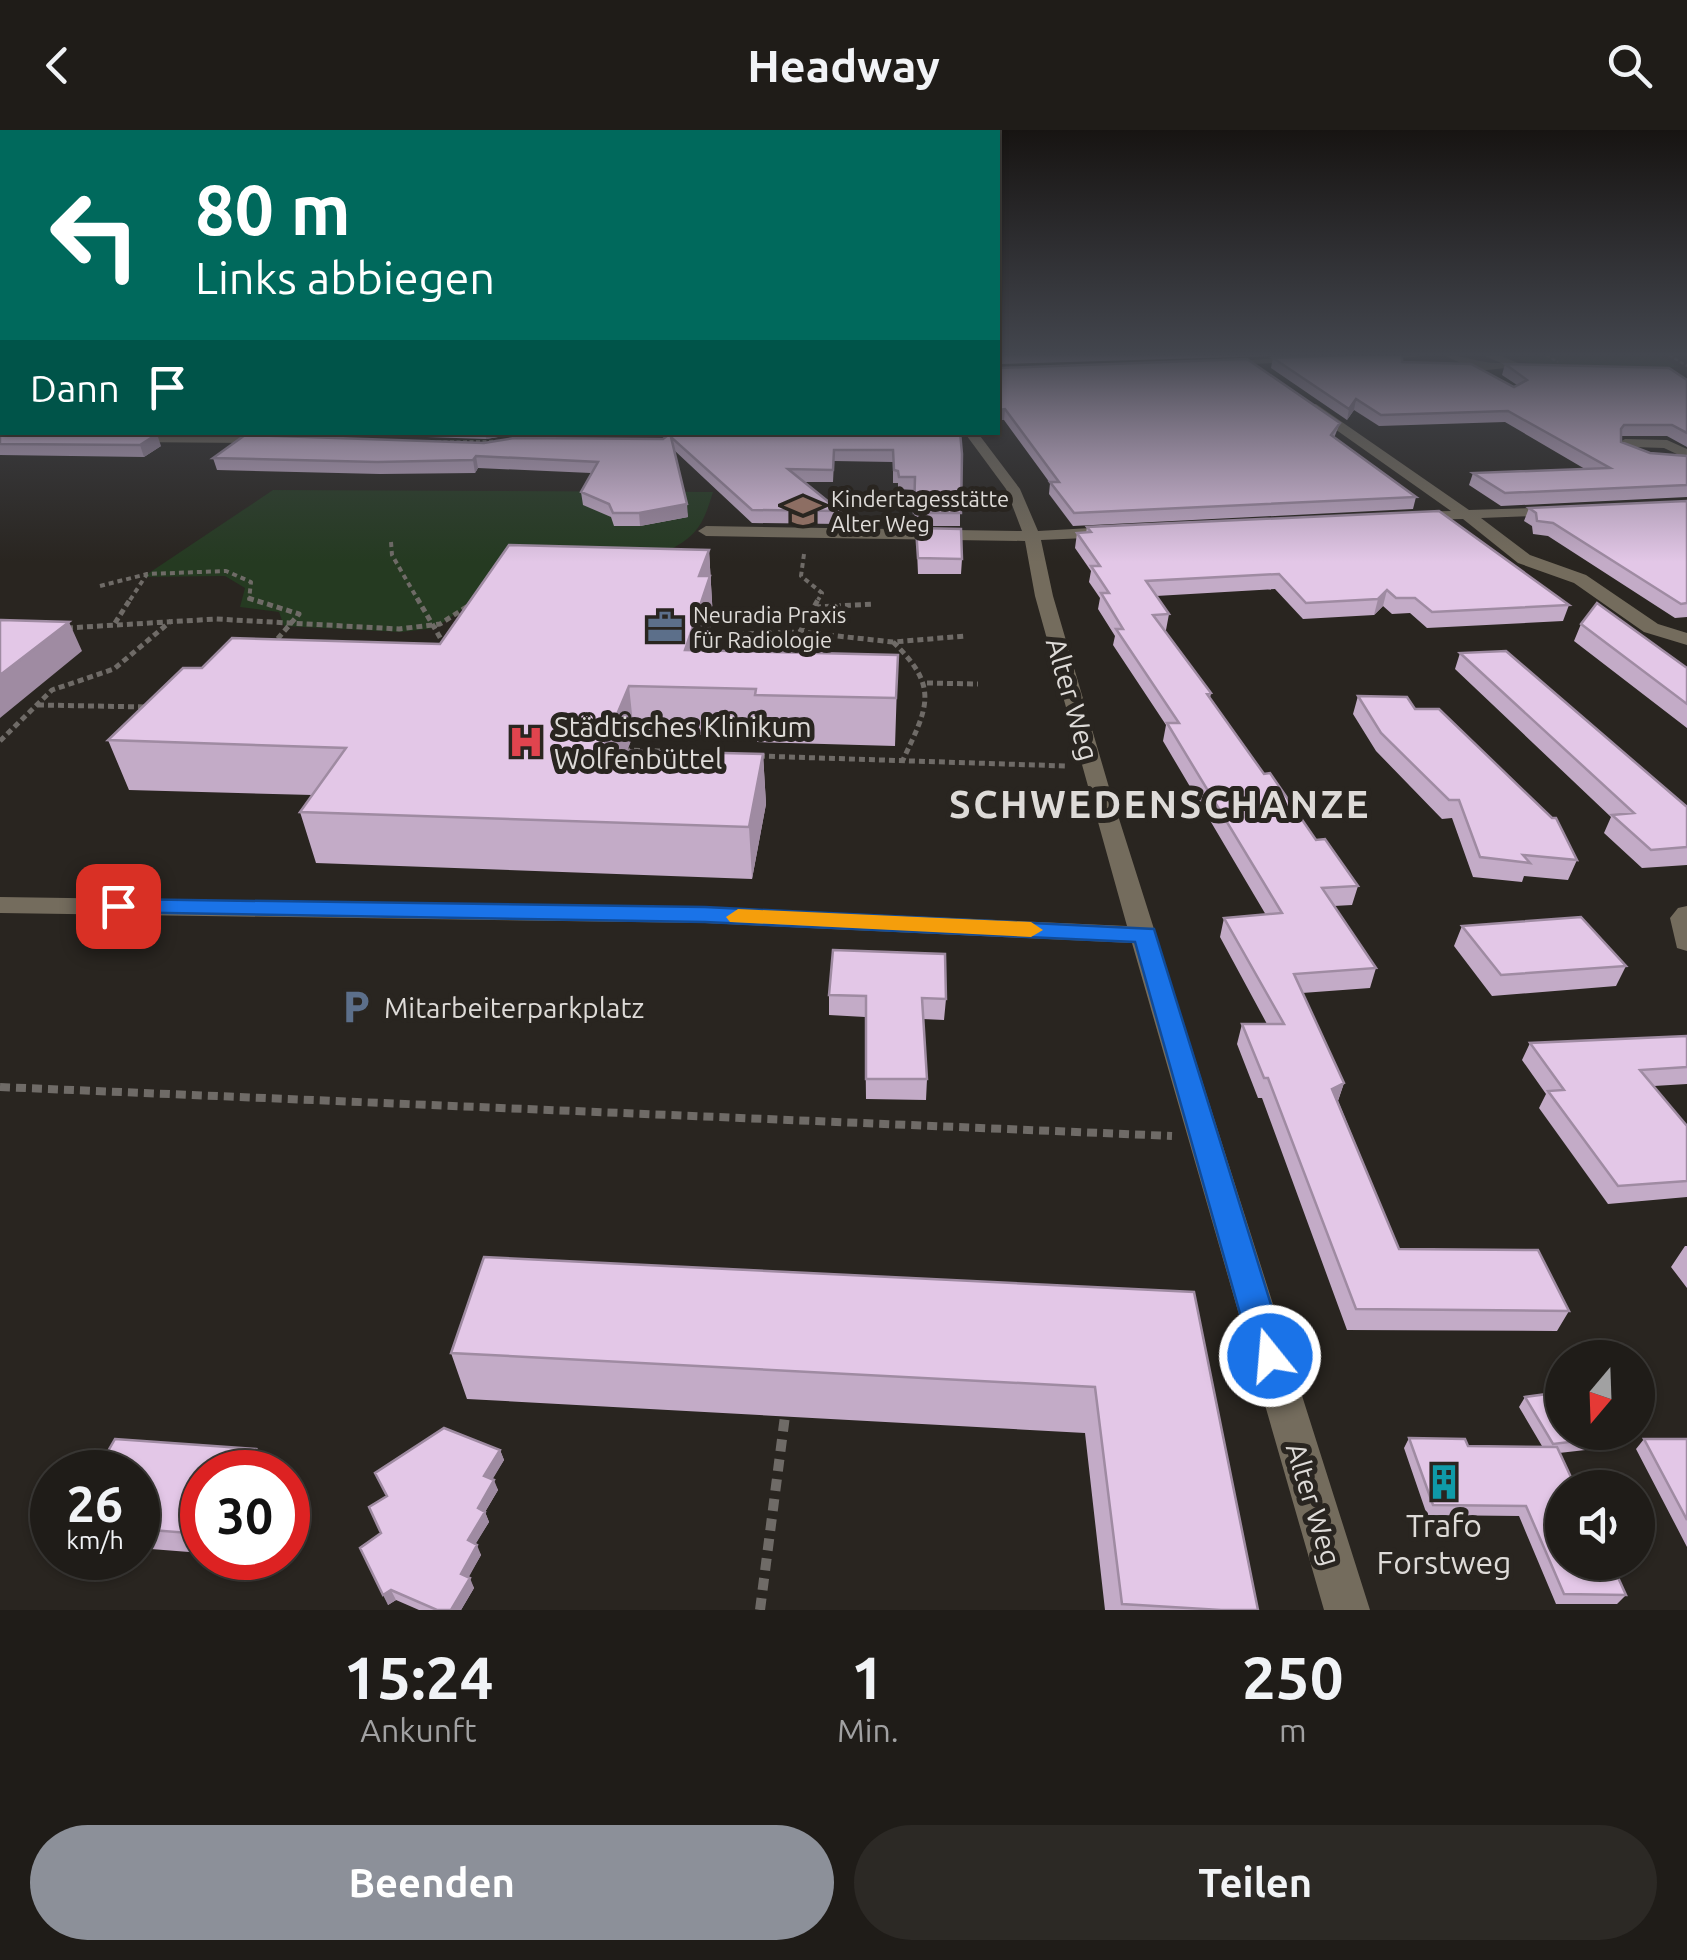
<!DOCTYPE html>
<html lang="de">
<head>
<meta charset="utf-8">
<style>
  body { margin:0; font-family:Ubuntu,sans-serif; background:#2c2925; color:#f1f3f6; height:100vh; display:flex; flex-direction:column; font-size:38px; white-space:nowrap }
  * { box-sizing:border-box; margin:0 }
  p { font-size:32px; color:#a1a1a2 }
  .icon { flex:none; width:55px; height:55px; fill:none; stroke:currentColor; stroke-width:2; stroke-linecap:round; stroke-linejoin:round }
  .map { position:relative; height:1480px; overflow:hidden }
  .side { display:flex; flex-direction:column; background:#1f1c18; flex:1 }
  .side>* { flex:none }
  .banner { position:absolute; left:0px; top:0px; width:1000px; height:305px; box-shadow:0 2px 8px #0004,0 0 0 2px #3c3a37; background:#00695c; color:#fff; overflow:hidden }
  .needle { width:65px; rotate:199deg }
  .controls { position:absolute; left:1545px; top:1210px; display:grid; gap:20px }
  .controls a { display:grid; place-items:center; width:110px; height:110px; border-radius:50%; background:#1f1c18; box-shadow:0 2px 8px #0004,0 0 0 2px #3c3a37; font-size:50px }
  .speed { position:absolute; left:30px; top:1320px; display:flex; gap:20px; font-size:50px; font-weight:700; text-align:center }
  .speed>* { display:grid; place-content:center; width:130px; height:130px; border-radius:50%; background:#1f1c18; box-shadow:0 2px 8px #0004,0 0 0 2px #3c3a37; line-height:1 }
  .speed small { font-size:25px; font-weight:400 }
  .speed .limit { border:15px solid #d22; background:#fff; color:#111 }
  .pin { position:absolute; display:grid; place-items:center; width:85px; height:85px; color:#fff; margin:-42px; border-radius:20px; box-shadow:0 5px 15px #0006 }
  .me { position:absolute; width:110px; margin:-55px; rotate:343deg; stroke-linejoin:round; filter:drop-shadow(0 0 8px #0008) }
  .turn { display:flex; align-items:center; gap:35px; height:210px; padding:0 30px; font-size:45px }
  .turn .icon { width:130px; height:130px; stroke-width:2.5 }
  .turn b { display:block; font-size:70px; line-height:85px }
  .then { display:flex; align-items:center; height:95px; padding:0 30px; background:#0003; gap:20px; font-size:38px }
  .eta { display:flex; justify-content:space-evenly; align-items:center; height:170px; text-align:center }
  .eta b { font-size:60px; font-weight:700; line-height:70px }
  .primary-button { display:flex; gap:20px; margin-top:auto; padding:20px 30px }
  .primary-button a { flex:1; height:115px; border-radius:60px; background:#8c9099; color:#fff; font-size:40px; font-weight:700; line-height:115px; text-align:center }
  .primary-button a+a { background:#2c2925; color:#f1f3f6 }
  header { display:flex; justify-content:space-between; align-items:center; height:130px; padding:0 30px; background:#1f1c18; font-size:45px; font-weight:700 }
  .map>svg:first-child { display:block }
</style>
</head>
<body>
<header><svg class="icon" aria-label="back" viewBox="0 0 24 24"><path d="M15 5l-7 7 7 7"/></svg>Headway<svg class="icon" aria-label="search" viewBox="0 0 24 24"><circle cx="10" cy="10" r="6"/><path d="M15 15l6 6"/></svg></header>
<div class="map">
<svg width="1687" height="1480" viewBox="0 0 1687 1480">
  <rect width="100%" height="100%" fill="#292520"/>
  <!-- green -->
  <path fill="#253a21" d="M1535 225H1659L1678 237 1544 241 1518 228Z
    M273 360 713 362C704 391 699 405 671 419L526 435 435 498 401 502 284 496 279 482 240 477 245 458 225 446 143 447Z"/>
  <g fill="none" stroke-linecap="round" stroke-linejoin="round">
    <!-- path-far4 -->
    <path stroke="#6f6b67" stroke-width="2.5" stroke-dasharray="4 2.5" stroke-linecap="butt" d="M1546 225 1558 232
      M1669 225 1687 236
      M398 312 505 311"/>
    <!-- path-far3 -->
    <path stroke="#6f6b67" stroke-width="4" stroke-dasharray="5 4" stroke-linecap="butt" d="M391 412 392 425 418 470
      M804 424 801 446 822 463 818 470
      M100 456 147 444
      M130 470 147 444 226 441 251 452 249 470"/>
    <!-- path-far2 -->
    <path stroke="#6f6b67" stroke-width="5" stroke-dasharray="6 4" stroke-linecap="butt" d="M248 468 299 484 273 514
      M417 468 445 516
      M815 477 874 474
      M115 493 131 468
      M67 498 216 489 399 499 440 494 468 476
      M800 502 819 468
      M708 505 800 502 893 512 965 506
      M893 512C941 558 927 578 902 632
      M927 553 978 554
      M38 575 148 577
      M0 611 52 560 114 539 171 491
      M624 620 661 621
      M759 626 1066 636"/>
    <!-- path-far1 -->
    <path stroke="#6f6b67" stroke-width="8" stroke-dasharray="10 6" stroke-linecap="butt" d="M0 957 1172 1006"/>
    <!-- path -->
    <path stroke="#6f6b67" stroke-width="10" stroke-dasharray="12 8" stroke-linecap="butt" d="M760 1480 785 1286"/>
    <!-- minor -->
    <path fill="#746c5d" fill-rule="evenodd" d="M1368 225H1436L1372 230Z
      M1444 225C1465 225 1480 234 1501 233L1483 225H1499L1525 236 1477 241Z
      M1307 226 1311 231 1217 236 1211 233Z
      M1308 274H1316L1469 380 1567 377V383L1562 385 1481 388 1530 425 1586 445 1658 494 1687 503V515L1644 502 1574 453 1518 433 1463 389 1407 390 1404 387 1412 382 1451 381 1308 280Z
      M964 302H977L1020 359 1038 401 1108 397 1116 402 1108 407 1041 410 1053 466 1108 654 1370 1480H1324L1132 813 705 793 0 783V767L705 777 1127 796 1035 466 1025 411 706 406 698 401 706 396 1022 401 1006 359Z
      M119 305H269L276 309 269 313 124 312 117 308Z
      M1625 309 1667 310 1687 319V334L1646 331 1620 322 1618 313ZM1633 317 1664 318 1679 325 1648 323Z
      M1687 776V821L1677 818 1670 788 1678 778Z"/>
    <!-- major -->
    <path stroke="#c3b295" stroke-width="25" d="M0 255 2 254"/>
  </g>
  <!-- wall -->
  <path fill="#c3abc7" d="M998 225H1311L998 234Z
    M1273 228 1402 232 1514 257 1517 255 1502 245 1505 234 1687 250V317L1667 306H1621V312L1650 323 1687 325V367L1501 376 1469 355 1473 343 1585 339 1505 292 1379 296 1354 280 1347 290 1271 238Z
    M999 238 1340 293 1334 308 1416 367 1413 379 1073 396 1049 364 1050 353 1004 290Z
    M0 302 161 316 144 327 0 325Z
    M278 302H655L653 305 516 304 486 309Z
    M960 302V396H914L915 360 898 359V353H893V332L834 331 833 352H804L840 381V394L752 393 674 320 688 387 640 396H614L611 387 583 375 581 362 591 343 478 338 475 343 380 344 217 340 213 328 484 313Z
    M1687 371V487L1675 488 1548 406 1533 404 1532 396 1524 391 1529 378Z
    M1087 397 1569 475 1563 491 1427 498 1410 483 1392 484 1383 476 1374 485 1303 489 1275 459 1156 466 1169 484 1166 500 1165 501 1211 563 1210 568 1264 644 1316 710 1358 756 1352 775 1334 776 1376 838 1370 858 1302 863 1344 953 1338 971 1399 1119 1569 1181 1557 1201 1347 1200 1262 968H1258L1237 914 1242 894H1267L1220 807 1224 788 1266 785 1163 611 1166 595 1113 515 1115 506 1098 479 1100 468 1089 452 1091 441 1075 418 1077 403H1086Z
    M916 398 962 429 961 444H918Z
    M709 420 713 489 703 520 898 525 895 616 757 612V606L634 603 627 620 763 624 766 674 752 749 316 733 300 682 312 665 129 660 108 610 202 538 440 514Z
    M1581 494 1687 538V598L1574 511Z
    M1460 523 1687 677V735L1642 738 1604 703 1611 687 1455 539Z
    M1358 566 1415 579 1577 730 1568 750 1524 746 1522 752 1473 747 1452 688 1442 689 1376 621 1353 584Z
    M1462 796 1626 836 1616 856 1492 866 1454 816Z
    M829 865 946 869 944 890 923 889 927 949 926 970 866 969 865 887 829 885Z
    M1687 906V954L1654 956 1687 996V1067L1608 1074 1539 978 1546 964 1522 930 1530 913Z
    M1685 1116H1687V1158L1671 1137Z
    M1194 1162 1258 1480H1105L1085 1303 467 1269 451 1223Z
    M1525 1267 1629 1305 1621 1316 1559 1323 1626 1465 1617 1474H1556L1519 1386 1427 1385 1404 1318 1409 1308 1468 1316H1542L1519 1277Z
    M1644 1309H1687V1417L1636 1319Z
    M256 1319 267 1339 266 1342H202V1423L138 1418V1342Z
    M500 1320 504 1330 492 1349 498 1360 485 1382 489 1392 475 1414 481 1425 468 1447 474 1458 461 1480H419L396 1470 388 1475 381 1403Z"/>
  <!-- shaded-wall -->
  <path fill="#9f8ba2" d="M1356 269 1354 280 1347 290 1349 279Z
    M1005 279 1004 290H998V280Z
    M485 302H516V304L486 309Z
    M157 304 161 316 144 327 140 315Z
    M476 326 478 338 475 343 473 330Z
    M687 374 688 387 640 396 639 383Z
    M709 420 713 489 692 557 685 520 699 446Z
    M1387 460 1383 476 1374 485 1378 469Z
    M69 492 82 521 0 588V545Z
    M629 556 634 603 609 669 602 620Z
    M763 624 766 674 752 749 749 697Z
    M1344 953 1337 973 1332 959Z
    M256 1319 267 1339 266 1342H245Z
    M500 1320 504 1330 488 1357 484 1346Z
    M494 1350 498 1360 485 1382 489 1392 472 1420 468 1410 478 1378Z
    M477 1415 481 1425 465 1454 461 1444Z
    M470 1448 474 1458 461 1480H451Z
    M391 1460 396 1470 388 1475 383 1465Z"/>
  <!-- building -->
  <path fill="#e3c7e7" stroke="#9f8ba2" stroke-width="2.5" d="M1353 225H1402V232L1471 234 1514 257 1527 250 1505 234 1669 238 1687 250V303L1672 295H1624L1621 299V312L1650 323 1687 326V355L1505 363 1473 343 1610 338 1508 281 1381 285 1356 269 1349 279 1273 228Z
    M1247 229 1340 293 1331 305 1416 367 1074 383 1050 352H1059L1005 279 998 280V237L999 238Z
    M2 258V287H0V259Z
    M0 302H2L157 304 140 315 0 314Z
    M672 302H960L962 324 961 383H914L915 347H899L898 341 894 340 893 320H834L833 340 788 339 840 381 752 380 671 307 687 374 639 383H613L609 374 581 362 598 332 476 326 473 330 377 332 213 328 245 305 484 313 514 308 663 309Z
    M1687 371V473L1681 474 1553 393 1537 391 1536 383 1529 378Z
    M1439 381 1569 475 1432 482 1415 468H1396L1387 460 1378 469 1306 473 1279 444 1146 451 1169 484 1153 485 1211 563 1207 564 1264 644 1270 643 1316 710 1325 709 1358 756 1322 758 1376 838 1294 844 1344 953 1332 959 1399 1119 1538 1120 1569 1181 1356 1179 1268 948H1264L1242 894H1284L1224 788 1282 783 1167 593H1179L1116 499H1123L1101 463H1109L1091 436H1100L1077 403 1091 402 1087 397Z
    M916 398 961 399 962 429 918 428Z
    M509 415 709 420 699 446H710L685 520 898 525 896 568 755 565 756 559 629 556 602 620 763 624 749 697 300 682 346 618 108 610 183 538H202L232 508 440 514Z
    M1597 473 1687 538V574L1581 494Z
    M0 490H1L69 492 0 545Z
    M1506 521 1687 677V717L1651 720 1612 685 1634 683 1460 523Z
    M1358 566 1407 567 1415 579H1439L1552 688H1556L1577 730 1523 725 1530 733 1480 727 1459 670H1449L1381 603Z
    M1581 787 1626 836 1501 845 1462 796Z
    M833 820 945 824 946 869 922 868 927 949H866V866L829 865Z
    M1687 906V937L1640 940 1687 996V1051L1618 1056 1548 961 1564 960 1530 913Z
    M484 1127 1194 1162 1258 1480H1221L1122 1474 1095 1257 451 1223Z
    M1562 1262V1302H1627L1629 1305 1553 1314 1525 1267Z
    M444 1298 500 1320 484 1346 494 1350 478 1378 485 1382 468 1410 477 1415 461 1444 470 1448 451 1480H437L391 1460 383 1465 360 1418 381 1403 369 1377 387 1366 375 1343Z
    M1409 1308 1465 1309 1468 1316 1557 1317 1576 1358H1562V1432H1611L1626 1465 1564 1464 1526 1376 1433 1375Z
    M115 1309 256 1319 245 1342H202V1404L138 1399V1342H96Z
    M1644 1309H1687V1390Z"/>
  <!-- sky -->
  <linearGradient id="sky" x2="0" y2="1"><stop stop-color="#171412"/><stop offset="0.52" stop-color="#43464e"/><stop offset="1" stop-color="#43464e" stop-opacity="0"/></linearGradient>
  <rect width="1687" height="432" fill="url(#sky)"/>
  <!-- route -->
  <path fill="#1a73e8" stroke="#114b97" stroke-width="2.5" d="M118 769 705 777 1154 799 1287 1226 1282 1237 1270 1241 1257 1237 1252 1226 1135 812 705 792 109 782 106 776 109 771Z"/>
  <!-- slow -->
  <path fill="#f59e0b" d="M738 779 1031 792 1043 800 1031 807 730 792 726 787Z"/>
  <!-- icons -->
  <defs>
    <symbol id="school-bare" viewBox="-9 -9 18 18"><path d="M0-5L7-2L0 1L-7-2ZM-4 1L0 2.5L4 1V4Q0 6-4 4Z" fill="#8d6e63" stroke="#292520" stroke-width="2.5" paint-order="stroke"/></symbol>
    <symbol id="office-bare" viewBox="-9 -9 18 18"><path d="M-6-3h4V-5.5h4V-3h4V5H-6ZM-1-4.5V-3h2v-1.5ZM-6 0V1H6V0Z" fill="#5c6f8a" stroke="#292520" stroke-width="2.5" paint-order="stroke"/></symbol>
    <symbol id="hospital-bare" viewBox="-9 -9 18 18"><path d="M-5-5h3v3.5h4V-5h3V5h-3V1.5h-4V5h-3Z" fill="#e0444e" stroke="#292520" stroke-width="2.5" paint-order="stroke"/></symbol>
    <symbol id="parking-bare" viewBox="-9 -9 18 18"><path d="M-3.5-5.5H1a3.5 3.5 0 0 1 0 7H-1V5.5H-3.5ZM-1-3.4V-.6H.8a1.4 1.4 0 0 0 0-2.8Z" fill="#5c6f8a" stroke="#292520" stroke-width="2.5" paint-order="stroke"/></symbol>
    <symbol id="building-bare" viewBox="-9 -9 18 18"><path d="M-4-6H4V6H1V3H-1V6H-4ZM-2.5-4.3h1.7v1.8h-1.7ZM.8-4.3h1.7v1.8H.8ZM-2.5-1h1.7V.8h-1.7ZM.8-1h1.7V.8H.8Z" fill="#0f9aa8" stroke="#292520" stroke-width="2.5" paint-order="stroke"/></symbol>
  </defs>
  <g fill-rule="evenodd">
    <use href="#school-bare" x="778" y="356" width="50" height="50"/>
    <use href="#office-bare" x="640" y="472" width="50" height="50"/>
    <use href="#hospital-bare" x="501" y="587" width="50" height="50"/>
    <use href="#parking-bare" x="331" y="852" width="50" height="50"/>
    <use href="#building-bare" x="1419" y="1327" width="50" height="50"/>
  </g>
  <g text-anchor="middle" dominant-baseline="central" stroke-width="10" stroke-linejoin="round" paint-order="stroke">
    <!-- far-poi labels -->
    <g font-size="22" fill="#dedbd8" stroke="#292520" text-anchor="start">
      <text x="831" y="368">Kindertagesstätte<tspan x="831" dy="25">Alter Weg</tspan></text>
      <text x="693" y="484">Neuradia Praxis<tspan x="693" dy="25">für Radiologie</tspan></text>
    </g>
    <!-- street labels -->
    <g font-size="28" fill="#dedbd8" stroke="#292520">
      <text transform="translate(1073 569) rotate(74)">Alter Weg</text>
      <text transform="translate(1314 1374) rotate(73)">Alter Weg</text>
    </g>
    <!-- poi labels -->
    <g font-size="28" fill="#dedbd8" stroke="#292520" text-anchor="start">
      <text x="554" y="596">Städtisches Klinikum<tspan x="554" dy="32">Wolfenbüttel</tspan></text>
      <text x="384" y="877">Mitarbeiterparkplatz</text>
    </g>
    <!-- near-poi labels -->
    <g font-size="32" fill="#dedbd8" stroke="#292520">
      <text x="1444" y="1395">Trafo<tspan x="1444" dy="37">Forstweg</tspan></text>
    </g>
    <!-- district labels -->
    <g font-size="38" font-weight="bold" letter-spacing="2.5" fill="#dedbd8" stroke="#292520">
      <text x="1160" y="674">SCHWEDENSCHANZE</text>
    </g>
  </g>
</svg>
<div class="controls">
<a><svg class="needle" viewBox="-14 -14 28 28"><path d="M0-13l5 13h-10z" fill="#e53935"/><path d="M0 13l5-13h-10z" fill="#a1a1a2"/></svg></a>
<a><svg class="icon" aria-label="sound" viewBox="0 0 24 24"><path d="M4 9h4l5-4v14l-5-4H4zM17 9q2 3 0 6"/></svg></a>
</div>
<div class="speed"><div>26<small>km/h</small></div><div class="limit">30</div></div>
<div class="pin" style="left:118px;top:776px;background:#d93025"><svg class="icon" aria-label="arrive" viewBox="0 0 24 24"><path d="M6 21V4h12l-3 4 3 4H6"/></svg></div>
<svg class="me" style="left:1270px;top:1226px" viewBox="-20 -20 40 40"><circle r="17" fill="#1a73e8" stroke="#fff" stroke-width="3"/><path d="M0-11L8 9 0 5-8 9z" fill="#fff"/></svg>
<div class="banner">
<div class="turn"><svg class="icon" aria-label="left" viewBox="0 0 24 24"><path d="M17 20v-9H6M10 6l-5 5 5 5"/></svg><div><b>80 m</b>Links abbiegen</div></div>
<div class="then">Dann<svg class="icon" aria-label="arrive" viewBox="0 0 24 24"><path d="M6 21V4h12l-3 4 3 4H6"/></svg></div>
</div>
</div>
<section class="side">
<div class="eta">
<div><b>15:24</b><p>Ankunft</p></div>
<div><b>1</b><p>Min.</p></div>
<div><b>250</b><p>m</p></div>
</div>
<div class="primary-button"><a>Beenden</a><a>Teilen</a></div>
</section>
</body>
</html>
